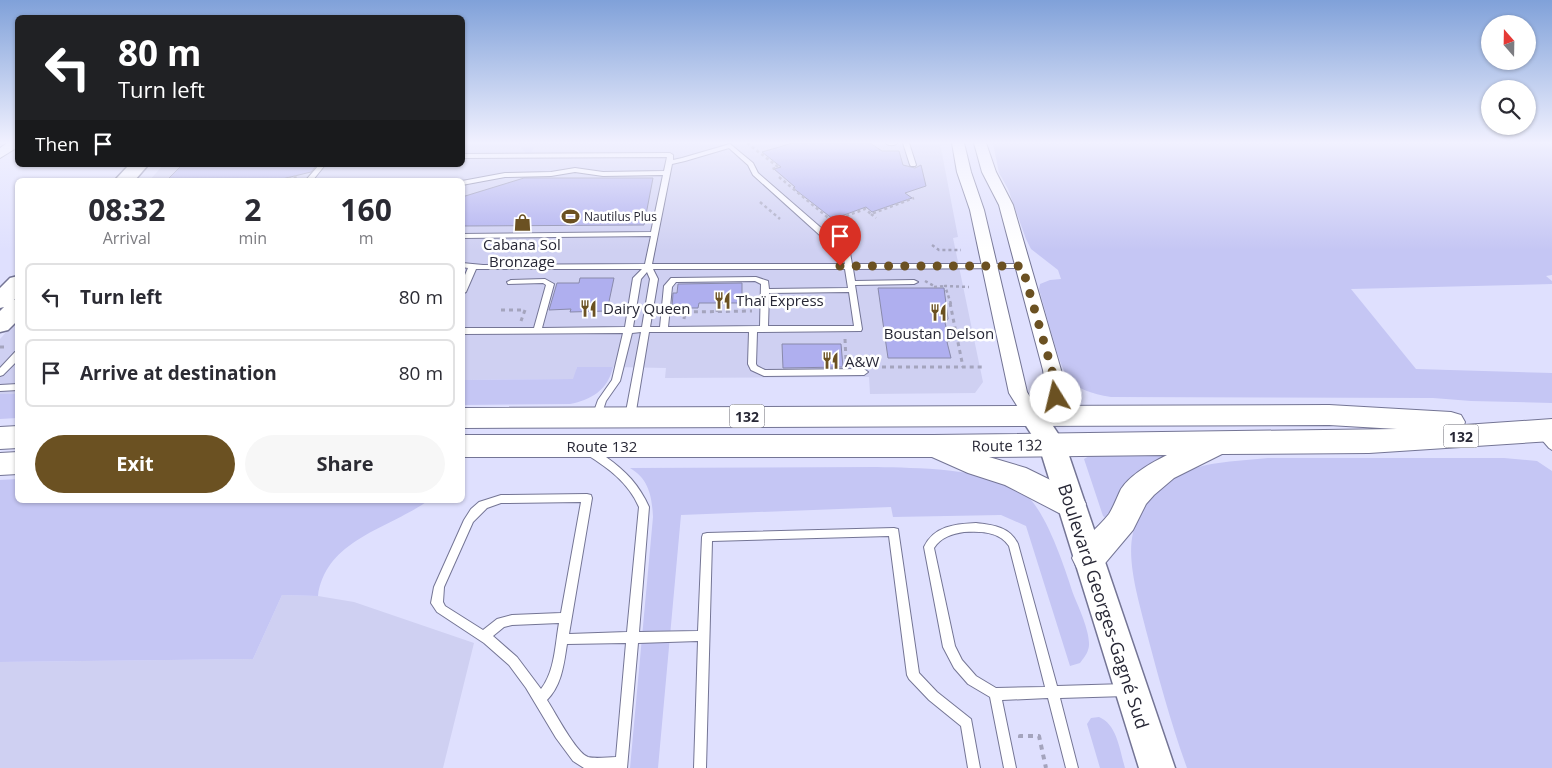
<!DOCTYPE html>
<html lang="en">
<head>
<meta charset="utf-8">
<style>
  body { margin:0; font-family:"Open Sans",sans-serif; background:#f7f7f7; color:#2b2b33; height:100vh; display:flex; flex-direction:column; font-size:19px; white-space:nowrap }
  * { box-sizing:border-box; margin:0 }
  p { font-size:16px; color:#7c7c81 }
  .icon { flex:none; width:28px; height:28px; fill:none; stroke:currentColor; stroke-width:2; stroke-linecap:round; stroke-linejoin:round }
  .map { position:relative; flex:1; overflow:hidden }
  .panel { position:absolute; left:15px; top:178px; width:450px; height:325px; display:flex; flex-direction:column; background:#fff; border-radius:8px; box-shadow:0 1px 4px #0004 }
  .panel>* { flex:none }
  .hud { position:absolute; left:15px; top:15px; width:450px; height:152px; border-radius:8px; box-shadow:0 1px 4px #0004; background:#202124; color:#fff; overflow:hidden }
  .needle { width:32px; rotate:340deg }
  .buttons { position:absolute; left:1481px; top:15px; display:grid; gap:10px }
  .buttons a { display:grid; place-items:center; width:55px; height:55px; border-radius:50%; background:#fff; box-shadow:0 1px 4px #0004; font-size:25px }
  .pin { position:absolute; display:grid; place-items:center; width:42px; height:42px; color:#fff; margin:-51px -21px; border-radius:50% 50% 50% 0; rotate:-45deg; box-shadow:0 0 5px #0007 }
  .pin .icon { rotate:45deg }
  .me { position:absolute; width:55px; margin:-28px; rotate:351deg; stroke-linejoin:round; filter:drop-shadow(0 0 4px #0008) }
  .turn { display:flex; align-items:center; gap:18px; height:105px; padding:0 20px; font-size:22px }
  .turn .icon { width:65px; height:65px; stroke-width:2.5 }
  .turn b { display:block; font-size:35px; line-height:42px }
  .then { display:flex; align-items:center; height:48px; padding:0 20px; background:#0003; gap:10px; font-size:19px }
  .eta { display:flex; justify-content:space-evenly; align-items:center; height:85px; text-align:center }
  .eta b { font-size:30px; font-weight:700; line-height:35px }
  .primary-button { display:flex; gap:10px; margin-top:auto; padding:10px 20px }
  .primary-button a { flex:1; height:58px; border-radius:30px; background:#6b5122; color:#fff; font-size:20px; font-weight:700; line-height:58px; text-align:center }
  .primary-button a+a { background:#f7f7f7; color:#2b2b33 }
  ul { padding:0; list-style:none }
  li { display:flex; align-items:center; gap:15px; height:68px; margin:0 10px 8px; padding:0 10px; border:2px solid #e1e1e2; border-radius:8px }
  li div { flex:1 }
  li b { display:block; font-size:19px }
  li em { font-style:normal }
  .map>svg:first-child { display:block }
</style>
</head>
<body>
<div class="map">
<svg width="1552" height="768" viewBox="0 0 1552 768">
  <rect width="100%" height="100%" fill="#dfe0fe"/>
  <!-- built -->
  <path fill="#cfd0f2" d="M463 143H517L525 153 531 152 533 147 678 146 687 148 705 143H940L958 237 953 238 983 382 975 393 870 394 869 377 665 378 666 368 613 367H577L574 379 463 380 462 180H150L163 165H462Z
    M17 320V394H0V339Z
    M282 595 318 596 354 602 474 643 443 768H0V662L253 659Z"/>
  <!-- green -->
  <path fill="#c5c6f4" d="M517 143H705L687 148 678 146 534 147 531 153H525Z
    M993 143H1552V275L1546 276 1552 281V284L1351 289 1416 369 1552 373V403L1471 401 1433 398 1111 397C1070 390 1065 380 1054 342 1049 325 1044 307 1039 289L1040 284 1050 280 1061 279 1058 270 1031 249 1026 239 1008 189 999 173Z
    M577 367H613C608 390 591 400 570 404L463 405V380L573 379Z
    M0 394H17V418L0 419Z
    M1091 455H1173L1107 519 1103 516 1084 459Z
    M1268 458H1504L1537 461 1552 471V768H1187C1171 724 1159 679 1147 634 1140 605 1126 562 1133 533 1138 510 1160 483 1182 473 1208 461 1240 461 1268 458Z
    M877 467C918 468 993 468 1025 494 1047 512 1065 569 1074 596 1079 608 1093 638 1088 650 1087 654 1083 659 1080 663L1070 666 1026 526 1001 515 893 517 891 507 681 515 658 768H630L653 517C652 497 649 479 630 468Z
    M17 479 18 500H429C389 529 326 539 318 596L282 595 253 659 0 662V480Z
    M1099 717C1117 724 1120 751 1125 768H1100L1087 724 1091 718Z"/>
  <!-- building -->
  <path fill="#afafef" stroke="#898aab" d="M793 143H870L882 151H899L903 165 915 168 921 165 926 186 905 193 912 198 872 212 866 207 833 219 793 188 795 187 774 169 781 167 762 152Z
    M182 165H316V166L311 172 278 180H167Z
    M524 178H653L644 225 462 226V197Z
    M580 278H614L607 311 570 312 571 309 549 310 557 283H579Z
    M742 283V303H699L698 308H672L673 293H677L678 284Z
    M878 288H944L948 319 945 323 950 341 947 342 951 358H888Z
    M782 344H841L843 367 783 368Z"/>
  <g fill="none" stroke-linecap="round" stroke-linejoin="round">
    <defs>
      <path id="lane" d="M886 143H897C895 146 888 146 886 143Z
        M903 143H909L916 165 915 166H911L910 165Z
        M730 144 753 163 758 173 850 253 852 264H1022L1026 266 1022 268 853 269 855 281 914 280 918 282 914 284 855 285 862 329 861 331 757 332 756 364 757 366 765 370 864 369 868 372 864 375 764 376 751 370 748 364 749 332H649L635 417 633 419H627L625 417 641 332 632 333 620 381 606 401 600 419H594L592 417 598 400 612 380 623 333 462 334V328H534L546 285 543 283 508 284 507 282 511 280 545 279 554 284 542 328 625 327 633 278 642 269H476L466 292 462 294V282L468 268 462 267V263L483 265 645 264 651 236 462 238V234L651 232 663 175 603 176 575 172 551 176 505 177 462 185V181L505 173 551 172 575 168 603 172 664 171 667 157 462 158V154L670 153 673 155V160L682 158ZM729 148 748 165 753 175 843 256 845 264H652L672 164 685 161ZM653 269H845L848 288 769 289 768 281 756 277 674 278H671L664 286 660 327H650L658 279ZM647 272 650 279 642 327H633L641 279ZM755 281 761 284 760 326 668 327 672 287 676 282ZM849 292 854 326H768L769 293Z
        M319 165H325L313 180H306Z
        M18 351V360L3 375 0 376V368L15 352Z
        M18 384V390L0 391V385Z
        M1541 430 1544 431 1552 440V450L1549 448 1536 433 1538 431Z
        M589 447C595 450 600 454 606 457 626 471 639 485 649 507L639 632 698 631 702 537 703 534 707 533 894 528 898 529 919 673 937 692 971 719 980 768H968L961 726 929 700 909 679 907 675 889 536 712 541 706 768H694L698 641 638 643 627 768H584L573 761 556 738 526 688 509 665 484 643 437 612 431 603 434 587 464 520 471 509 479 502 501 495 587 494 591 495 592 498 569 634 627 632 639 507C628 482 608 468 586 454L584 451 586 448ZM581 502 561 613 512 615 497 619 483 630 445 606 443 602 444 587 473 522 487 508 501 503ZM559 623C555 645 555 671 541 689L517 657 493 636 504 627 512 625ZM626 643 616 757C608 757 596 759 588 757 576 753 555 712 547 700 562 685 564 663 567 644Z
        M976 523C994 525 1010 527 1018 544L1057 686 1126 684 1130 686 1132 690 1130 694 1126 696 1060 698 1078 768H1066L1048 698 1002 700 1016 768H1004L990 697 968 684 954 668 943 647 924 547C934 526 955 524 976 523ZM964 532C980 531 999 531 1009 546L1045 687 996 688 976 676 962 660 955 646 934 548C941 537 952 534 964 532Z"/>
      <path id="street" d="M7 143H18V147L0 158V148Z
        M952 143H964L971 172 984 210 1027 392 1041 415 1038 420 1032 422 1026 420 1009 393 970 210 957 172Z
        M974 143H986L996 172 1013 205 1061 370C1063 386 1069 405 1060 420L1054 422 1048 420 1045 415 1047 397 1043 370 999 205 982 172Z"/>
      <path id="secondary" d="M129 165H148L135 180H115Z
        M18 276V296L14 300 18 299V320L8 330 0 332V311L4 307 0 308V288L10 278Z
        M1032 406 1041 408 1065 444 1175 768H1139L1039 446 1019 415 1023 408Z"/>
      <path id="highway" d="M1329 405 1451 412 1461 415 1465 422 1464 425 1552 419V441L1369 453 1222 454 1174 478 1154 495 1146 504 1133 530 1101 568 1089 572 1077 568 1072 558C1081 540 1097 529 1109 514 1114 506 1117 497 1121 489 1131 474 1151 463 1167 455L989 457 1026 468 1081 495 1086 504 1081 513 1070 517 1059 513 1005 485 968 473 932 457H462V435H933L1397 429 1329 425 462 428V408Z
        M18 426V448L0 449V427Z
        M18 452V474L0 475V453Z"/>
    </defs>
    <!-- lane casing -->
    <use href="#lane" stroke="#747595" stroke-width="2"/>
    <!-- street casing -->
    <use href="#street" stroke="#747595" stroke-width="2"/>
    <!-- secondary casing -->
    <use href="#secondary" stroke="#747595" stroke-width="3"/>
    <!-- highway casing -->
    <use href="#highway" stroke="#747595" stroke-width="2"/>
    <!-- path-far2 -->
    <path stroke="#a4a4bd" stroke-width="2.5" stroke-dasharray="3 3" stroke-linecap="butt" d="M747 143 778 167 770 170
      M779 177 832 221 865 209 871 214 914 198
      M282 180 299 176
      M760 202 780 219
      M871 214 876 218
      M932 245 939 250H961
      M925 281 934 286
      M934 287 945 286
      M951 304 945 286 969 287"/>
    <!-- path-far1 -->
    <path stroke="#a4a4bd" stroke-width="3" stroke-dasharray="4 4" stroke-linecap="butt" d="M950 303 963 367H985
      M501 310H525L521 321
      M717 312 718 303
      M684 319 685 312 752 311
      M948 334 957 333
      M845 339 846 360
      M0 347H7
      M874 367H963"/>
    <!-- path -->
    <path stroke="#a4a4bd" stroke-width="4" stroke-dasharray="5 5" stroke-linecap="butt" d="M1020 738V736H1039L1046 768"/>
    <!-- lane -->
    <use href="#lane" fill="#fff" fill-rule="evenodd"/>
    <!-- street -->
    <use href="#street" fill="#fff" fill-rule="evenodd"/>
    <!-- secondary -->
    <use href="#secondary" fill="#fff" fill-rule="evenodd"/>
    <!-- highway -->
    <use href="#highway" fill="#fff" fill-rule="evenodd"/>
  </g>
  <!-- sky -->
  <linearGradient id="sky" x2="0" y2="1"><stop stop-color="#80a1d9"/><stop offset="0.57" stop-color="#f1f1ff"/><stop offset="1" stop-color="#f1f1ff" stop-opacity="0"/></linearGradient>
  <rect width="1552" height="250" fill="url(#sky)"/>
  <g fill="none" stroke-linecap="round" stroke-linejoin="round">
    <!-- route -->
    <path stroke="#6b5122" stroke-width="9" stroke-dasharray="0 16.2" d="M840 266H1022L1052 370 1056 397"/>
  </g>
  <!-- icons -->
  <defs>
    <symbol id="stadium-bare" viewBox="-9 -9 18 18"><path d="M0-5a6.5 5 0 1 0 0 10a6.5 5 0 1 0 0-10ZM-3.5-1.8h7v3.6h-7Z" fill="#6b5122" stroke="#fff" stroke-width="2.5" paint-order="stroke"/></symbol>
    <symbol id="shop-bare" viewBox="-9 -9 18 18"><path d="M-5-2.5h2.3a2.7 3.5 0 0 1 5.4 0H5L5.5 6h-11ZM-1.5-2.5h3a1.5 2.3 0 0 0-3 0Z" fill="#6b5122" stroke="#fff" stroke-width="2.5" paint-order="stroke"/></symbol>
    <symbol id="restaurant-bare" viewBox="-9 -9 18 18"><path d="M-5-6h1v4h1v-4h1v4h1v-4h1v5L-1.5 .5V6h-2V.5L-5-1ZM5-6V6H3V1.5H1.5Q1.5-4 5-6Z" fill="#6b5122" stroke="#fff" stroke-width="2.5" paint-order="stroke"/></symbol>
  </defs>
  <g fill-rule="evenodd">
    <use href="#stadium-bare" x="558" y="204" width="25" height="25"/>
    <use href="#shop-bare" x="510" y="210" width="25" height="25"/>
    <use href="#restaurant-bare" x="710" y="288" width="25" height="25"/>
    <use href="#restaurant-bare" x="576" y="296" width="25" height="25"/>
    <use href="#restaurant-bare" x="926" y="300" width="25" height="25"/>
    <use href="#restaurant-bare" x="818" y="348" width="25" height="25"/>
  </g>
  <g text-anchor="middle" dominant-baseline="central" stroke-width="5" stroke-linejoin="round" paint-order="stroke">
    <!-- far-poi labels -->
    <g font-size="12" fill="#282836" stroke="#fff" text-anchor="start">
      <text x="584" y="216">Nautilus Plus</text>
    </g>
    <!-- shield labels -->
    <g fill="#fff" stroke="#686872" stroke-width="1">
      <rect x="729.5" y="404.5" width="35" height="23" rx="4"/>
      <rect x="1443.5" y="424.5" width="35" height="23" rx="4"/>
    </g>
    <g font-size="14" font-weight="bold" fill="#282836">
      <text x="747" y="416">132</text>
      <text x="1461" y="436">132</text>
    </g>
    <!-- poi labels -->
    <g font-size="15" fill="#282836" stroke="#fff" text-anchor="start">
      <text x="522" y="244" text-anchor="middle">Cabana Sol<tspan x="522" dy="17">Bronzage</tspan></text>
      <text x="736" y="300">Thaï Express</text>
      <text x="603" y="308">Dairy Queen</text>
      <text x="939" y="333" text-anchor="middle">Boustan Delson</text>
      <text x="845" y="361">A&amp;W</text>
    </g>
    <!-- street labels -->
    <g font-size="15" fill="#282836" stroke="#fff">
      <text transform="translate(1007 445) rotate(-1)">Route 132</text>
      <text x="602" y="446">Route 132</text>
    </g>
    <!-- near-street labels -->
    <g font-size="18" fill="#282836" stroke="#fff">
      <text transform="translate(1104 606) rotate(72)">Boulevard Georges-Gagné Sud</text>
    </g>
  </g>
</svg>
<div class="buttons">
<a><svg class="needle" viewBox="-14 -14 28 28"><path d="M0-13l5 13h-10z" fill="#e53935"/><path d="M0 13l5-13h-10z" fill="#7c7c81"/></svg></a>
<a><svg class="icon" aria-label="search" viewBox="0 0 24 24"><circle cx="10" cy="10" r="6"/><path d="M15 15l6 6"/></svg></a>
</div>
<div class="pin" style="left:840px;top:266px;background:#d93025"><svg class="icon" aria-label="arrive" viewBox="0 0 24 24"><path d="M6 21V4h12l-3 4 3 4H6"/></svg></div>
<svg class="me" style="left:1056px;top:397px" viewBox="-20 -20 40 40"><circle r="19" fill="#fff"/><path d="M0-13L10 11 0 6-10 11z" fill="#6b5122"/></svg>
<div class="hud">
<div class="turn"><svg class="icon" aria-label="left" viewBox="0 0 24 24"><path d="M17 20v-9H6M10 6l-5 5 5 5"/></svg><div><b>80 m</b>Turn left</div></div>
<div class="then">Then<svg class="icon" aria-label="arrive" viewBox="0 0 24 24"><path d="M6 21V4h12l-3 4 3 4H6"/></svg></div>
</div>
<section class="panel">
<div class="eta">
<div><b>08:32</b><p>Arrival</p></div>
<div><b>2</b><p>min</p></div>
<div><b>160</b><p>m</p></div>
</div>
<ul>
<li><svg class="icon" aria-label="left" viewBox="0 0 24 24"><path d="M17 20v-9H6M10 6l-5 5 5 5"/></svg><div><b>Turn left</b></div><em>80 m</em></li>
<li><svg class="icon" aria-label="arrive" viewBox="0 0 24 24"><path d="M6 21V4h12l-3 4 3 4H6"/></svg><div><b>Arrive at destination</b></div><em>80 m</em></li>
</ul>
<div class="primary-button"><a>Exit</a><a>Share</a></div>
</section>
</div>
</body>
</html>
